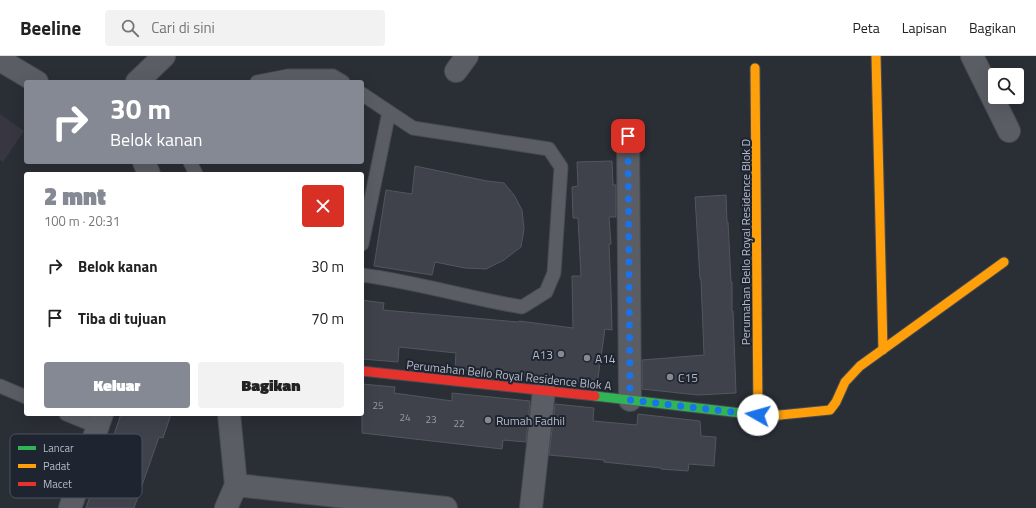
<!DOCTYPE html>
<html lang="id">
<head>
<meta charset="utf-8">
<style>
  body { margin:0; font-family:"Titillium Web",sans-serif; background:#f2f2f2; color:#222; height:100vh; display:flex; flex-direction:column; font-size:15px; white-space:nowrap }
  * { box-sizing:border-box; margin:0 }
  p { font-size:13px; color:#767676 }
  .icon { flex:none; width:22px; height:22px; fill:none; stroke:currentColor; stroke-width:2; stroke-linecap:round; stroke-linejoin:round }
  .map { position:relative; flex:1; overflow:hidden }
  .sheet { position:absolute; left:24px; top:116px; width:340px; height:244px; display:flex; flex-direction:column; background:#fff; border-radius:4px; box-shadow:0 4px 16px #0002 }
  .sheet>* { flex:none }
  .guide { position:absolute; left:24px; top:24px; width:340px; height:84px; border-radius:4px; box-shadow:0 4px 16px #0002; background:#848993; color:#fff; overflow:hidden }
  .buttons { position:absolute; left:988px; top:12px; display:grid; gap:8px }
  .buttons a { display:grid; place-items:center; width:36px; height:36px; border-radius:4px; background:#fff; box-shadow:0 4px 16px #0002; font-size:20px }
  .pin { position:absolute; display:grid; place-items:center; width:34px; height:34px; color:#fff; margin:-17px; border-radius:8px; box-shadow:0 2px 6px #0006 }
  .me { position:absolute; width:44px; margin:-22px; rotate:277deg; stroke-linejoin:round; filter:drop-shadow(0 0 3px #0008) }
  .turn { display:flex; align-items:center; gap:14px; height:84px; padding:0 20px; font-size:18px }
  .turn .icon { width:52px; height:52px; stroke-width:2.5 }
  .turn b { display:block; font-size:28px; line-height:34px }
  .round { display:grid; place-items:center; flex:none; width:42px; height:42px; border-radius:4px; background:#f2f2f2 }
  .head { display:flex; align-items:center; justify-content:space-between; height:68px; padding:0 20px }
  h1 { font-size:24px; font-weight:800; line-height:30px; color:#848993 }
  .button { display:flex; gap:8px; margin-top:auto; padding:8px 20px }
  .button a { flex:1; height:46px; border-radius:4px; background:#848993; color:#fff; font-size:16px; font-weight:800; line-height:46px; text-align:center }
  .button a+a { background:#f2f2f2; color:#222 }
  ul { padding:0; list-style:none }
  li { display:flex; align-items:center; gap:12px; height:52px; padding:0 20px }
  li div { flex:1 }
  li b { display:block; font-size:15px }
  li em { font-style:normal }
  header { display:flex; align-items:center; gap:24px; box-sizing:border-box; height:56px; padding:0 20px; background:#fff; border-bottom:1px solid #e0e0e0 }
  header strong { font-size:19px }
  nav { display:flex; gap:22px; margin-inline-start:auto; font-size:14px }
  .search { width:280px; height:36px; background:#f2f2f2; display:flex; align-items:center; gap:10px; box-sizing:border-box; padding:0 14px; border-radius:4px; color:#767676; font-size:15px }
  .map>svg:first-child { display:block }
</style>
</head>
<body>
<header>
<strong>Beeline</strong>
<div class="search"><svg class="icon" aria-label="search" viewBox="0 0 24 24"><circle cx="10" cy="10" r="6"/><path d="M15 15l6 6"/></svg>Cari di sini</div>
<nav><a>Peta</a><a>Lapisan</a><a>Bagikan</a></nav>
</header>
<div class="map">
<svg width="1036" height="452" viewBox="0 0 1036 452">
  <rect width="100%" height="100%" fill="#2a2e35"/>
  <!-- medical -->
  <path fill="#373641" d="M0 58 24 75 3 106 0 104Z"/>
  <!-- building -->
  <path fill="#3f424a" stroke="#52565d" d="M612 105 613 129H616V161H609L611 188H609L611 236 612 274 605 273 597 328 455 312 456 297 399 291 398 306 362 303V244L384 247 383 254 518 266 519 265 573 272 572 220H581L578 162H573L572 131 578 130 577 106Z
    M415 110 487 125 504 127 514 139 522 154 524 173 521 191 504 204 486 213 465 212 435 206 432 219 374 210 386 134 412 138Z
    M726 139 727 166H728L731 226H732V255H733L736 337 698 339 642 333V304L704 299 701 223H700L695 141Z
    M362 328 395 331 394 337 452 345V337L530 345 526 386 503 384 502 393 362 377Z
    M555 348 594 352 593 365 637 369 638 358 700 365 701 380 716 381 714 410 689 408 688 415 661 413V412L604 406V404L549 399Z
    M121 358H171L163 382 159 381 134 452H86L107 392 109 393Z"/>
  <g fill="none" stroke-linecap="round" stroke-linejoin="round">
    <defs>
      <path id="lane" d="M257 26 288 20H333L343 26
        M362 38 413 72 549 93 561 111 554 217 546 236 522 251C468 242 416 226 362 219
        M190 106 196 118
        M362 188 389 56
        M0 330 26 341
        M66 358 98 371"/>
      <path id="street" d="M972 0 1009 75
        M0 4 37 26
        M456 15 467 0
        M137 26 164 0
        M628 80 630 344
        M144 106 149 118
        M236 429 446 452
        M70 452 102 358
        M226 452 236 429 229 358
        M531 452 544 334"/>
      <path id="fast" d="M595 340 758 359 772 360 780 359"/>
      <path id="slow" d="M876 0 883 294
        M755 12 758 359
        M780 359 830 354 836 346 845 326 860 310 1004 206"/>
      <path id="jam" d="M362 315 595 340"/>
    </defs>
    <!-- lane casing -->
    <use href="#lane" stroke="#484b52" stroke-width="15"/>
    <!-- street casing -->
    <use href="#street" stroke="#484b52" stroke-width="24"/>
    <!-- fast casing -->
    <use href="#fast" stroke="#484b52" stroke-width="11"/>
    <!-- slow casing -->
    <use href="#slow" stroke="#484b52" stroke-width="11"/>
    <!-- jam casing -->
    <use href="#jam" stroke="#484b52" stroke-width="11"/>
    <!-- lane -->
    <use href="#lane" stroke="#5a5d64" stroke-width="13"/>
    <!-- street -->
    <use href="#street" stroke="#5a5d64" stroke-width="22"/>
    <!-- fast -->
    <use href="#fast" stroke="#30b455" stroke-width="9"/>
    <!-- slow -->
    <use href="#slow" stroke="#ff9f0a" stroke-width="9"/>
    <!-- jam -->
    <use href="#jam" stroke="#e5322d" stroke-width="9"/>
  </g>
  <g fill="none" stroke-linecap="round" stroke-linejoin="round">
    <!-- route -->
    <path stroke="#1a73e8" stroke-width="7" stroke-dasharray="0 12.6" d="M628 80 630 344 758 359"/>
  </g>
  <!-- markers -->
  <g fill="#848993" stroke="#1e2430" stroke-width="1.5">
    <circle cx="561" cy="298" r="4"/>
    <circle cx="587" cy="302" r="4"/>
    <circle cx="670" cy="321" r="4"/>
    <circle cx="488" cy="364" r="4"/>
  </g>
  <g text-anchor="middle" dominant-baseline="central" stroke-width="4" stroke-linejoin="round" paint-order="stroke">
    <!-- number labels -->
    <g font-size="10" fill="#989ca7">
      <text x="378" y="349">25</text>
      <text x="405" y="361">24</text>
      <text x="431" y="363">23</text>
      <text x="459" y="367">22</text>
    </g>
    <!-- street labels -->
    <g font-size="12" fill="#b5bac6" stroke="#1e2430">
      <text transform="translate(745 186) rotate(-90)">Perumahan Bello Royal Residence Blok D</text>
      <text transform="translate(509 319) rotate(6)">Perumahan Bello Royal Residence Blok A</text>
    </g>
    <!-- poi labels -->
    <g font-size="12" fill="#b5bac6" stroke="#1e2430" text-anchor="start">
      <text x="553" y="298" text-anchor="end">A13</text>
      <text x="595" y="302">A14</text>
      <text x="678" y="321">C15</text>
      <text x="496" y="364">Rumah Fadhil</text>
    </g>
  </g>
  <!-- legend -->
  <rect x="10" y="378" width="132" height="64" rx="6" fill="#1e2430" stroke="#4b515d" stroke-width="1"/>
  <rect x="18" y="390" width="18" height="4" fill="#30b455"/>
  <rect x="18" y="408" width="18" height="4" fill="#ff9f0a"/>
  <rect x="18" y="426" width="18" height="4" fill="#e5322d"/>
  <g font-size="11" fill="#b5bac6">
    <text x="43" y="396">Lancar</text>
    <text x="43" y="414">Padat</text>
    <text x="43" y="432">Macet</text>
  </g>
</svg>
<div class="buttons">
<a><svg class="icon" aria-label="search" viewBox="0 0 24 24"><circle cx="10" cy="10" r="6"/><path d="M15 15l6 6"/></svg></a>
</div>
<div class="pin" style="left:628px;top:80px;background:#d93025"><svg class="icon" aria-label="arrive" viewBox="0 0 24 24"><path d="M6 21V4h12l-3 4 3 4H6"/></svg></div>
<svg class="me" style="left:758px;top:359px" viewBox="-20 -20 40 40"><circle r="19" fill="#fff"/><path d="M0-13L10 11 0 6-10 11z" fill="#1a73e8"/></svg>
<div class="guide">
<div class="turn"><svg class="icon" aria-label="right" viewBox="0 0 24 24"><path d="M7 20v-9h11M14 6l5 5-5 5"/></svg><div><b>30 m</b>Belok kanan</div></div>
</div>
<section class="sheet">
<div class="head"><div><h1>2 mnt</h1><p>100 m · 20:31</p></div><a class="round" style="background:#d93025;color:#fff"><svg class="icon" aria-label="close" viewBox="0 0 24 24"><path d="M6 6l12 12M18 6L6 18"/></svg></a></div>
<ul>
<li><svg class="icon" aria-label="right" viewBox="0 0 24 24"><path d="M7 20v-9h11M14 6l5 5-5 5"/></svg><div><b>Belok kanan</b></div><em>30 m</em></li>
<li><svg class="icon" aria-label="arrive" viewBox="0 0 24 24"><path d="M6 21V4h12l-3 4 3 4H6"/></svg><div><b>Tiba di tujuan</b></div><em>70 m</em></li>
</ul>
<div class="button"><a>Keluar</a><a>Bagikan</a></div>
</section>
</div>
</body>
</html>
